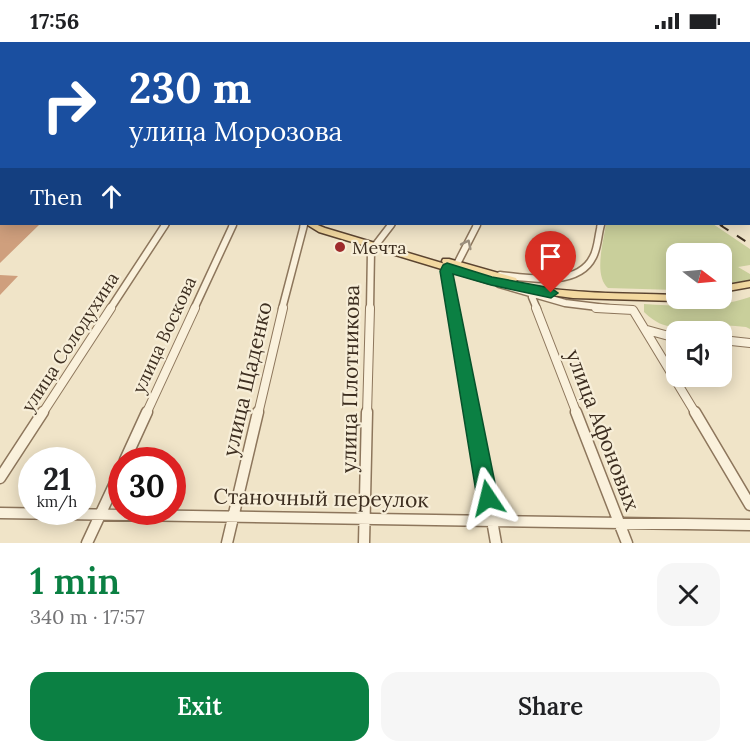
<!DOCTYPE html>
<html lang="en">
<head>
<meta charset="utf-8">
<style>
  body { margin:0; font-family:Lora,serif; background:#f6f6f6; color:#202124; height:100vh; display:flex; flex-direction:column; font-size:22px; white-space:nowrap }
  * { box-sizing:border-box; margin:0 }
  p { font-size:20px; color:#757577 }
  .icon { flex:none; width:33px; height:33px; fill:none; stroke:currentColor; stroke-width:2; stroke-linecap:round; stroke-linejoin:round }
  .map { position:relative; height:501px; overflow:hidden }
  .side { display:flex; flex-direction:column; background:#fff; flex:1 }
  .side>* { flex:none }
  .guide { position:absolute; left:0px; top:0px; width:750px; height:183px; box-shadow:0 3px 15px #0003; background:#1a4fa0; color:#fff; overflow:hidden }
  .needle { width:39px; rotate:106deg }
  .fabs { position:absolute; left:666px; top:201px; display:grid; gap:12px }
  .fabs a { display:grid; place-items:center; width:66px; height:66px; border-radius:12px; background:#fff; box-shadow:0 3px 15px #0003; font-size:30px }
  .speed { position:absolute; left:18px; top:405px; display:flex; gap:12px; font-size:30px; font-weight:700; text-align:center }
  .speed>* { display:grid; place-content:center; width:78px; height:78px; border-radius:50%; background:#fff; box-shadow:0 3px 15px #0003; line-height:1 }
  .speed small { font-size:15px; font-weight:400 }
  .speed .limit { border:9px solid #d22; background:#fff; color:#111 }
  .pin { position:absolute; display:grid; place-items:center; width:51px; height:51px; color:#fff; margin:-62px -26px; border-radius:50% 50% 50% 0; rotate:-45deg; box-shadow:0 0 6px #0007 }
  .pin .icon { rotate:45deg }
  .me { position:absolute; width:66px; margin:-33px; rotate:350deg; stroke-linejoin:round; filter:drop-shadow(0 0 4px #0008) }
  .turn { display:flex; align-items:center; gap:21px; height:126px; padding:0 30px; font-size:27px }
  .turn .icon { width:78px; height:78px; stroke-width:2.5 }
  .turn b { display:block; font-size:42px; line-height:51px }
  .then { display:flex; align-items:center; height:57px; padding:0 30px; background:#0003; gap:12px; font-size:22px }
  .round { display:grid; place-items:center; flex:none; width:63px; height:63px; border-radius:18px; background:#f6f6f6 }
  .overview { display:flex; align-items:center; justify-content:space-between; height:102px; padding:0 30px }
  h1 { font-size:36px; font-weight:600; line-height:45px; color:#0b8043 }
  .button { display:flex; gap:12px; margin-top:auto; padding:12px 30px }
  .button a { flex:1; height:69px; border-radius:18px; background:#0b8043; color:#fff; font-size:24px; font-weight:600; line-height:69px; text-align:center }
  .button a+a { background:#f6f6f6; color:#202124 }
  .status { display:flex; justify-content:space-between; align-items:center; height:42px; padding:0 30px; background:#fff; direction:ltr }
  .status svg { height:16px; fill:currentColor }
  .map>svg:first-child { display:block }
</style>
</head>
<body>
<div class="status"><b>17:56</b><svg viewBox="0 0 49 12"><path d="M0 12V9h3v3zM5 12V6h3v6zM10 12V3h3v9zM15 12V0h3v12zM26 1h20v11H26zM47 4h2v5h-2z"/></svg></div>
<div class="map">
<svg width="750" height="501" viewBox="0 0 750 501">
  <rect width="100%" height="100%" fill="#f0e4c8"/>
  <!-- green -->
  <path fill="#c9cf9b" d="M606 182H713L750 207V223L738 225 750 232V238L722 244V212H676V248L608 246C593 233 604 198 606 182Z
    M750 255V287L746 285C732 284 717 282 702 282 675 283 666 291 644 270V262C679 264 717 267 750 255Z"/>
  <!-- building -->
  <path fill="#cf9f7d" d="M0 182H40L0 221Z
    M0 233 18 234 0 253Z"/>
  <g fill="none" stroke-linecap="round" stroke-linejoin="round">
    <defs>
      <path id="minor-far3" d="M164 184 166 182
        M232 184 233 182
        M303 184 304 182
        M390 184 392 182
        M476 184 477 182
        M600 184 601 182"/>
      <path id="minor-far2" d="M457 222 477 183
        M447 226 454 267
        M500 233C527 236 578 246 593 215 598 206 598 193 601 183
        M499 242 565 261 614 267
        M532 255 537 267
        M110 267 165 183
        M194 267 233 183
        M282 267 304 183
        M370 267 371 209 391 183"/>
      <path id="minor-far1" d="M454 266 473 372
        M536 266 577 372
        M596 266 633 268 696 372
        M647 288 676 296
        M722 298 750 301
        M42 372 111 266
        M146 372 195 266
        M258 372 283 266
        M367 372 370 266"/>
      <path id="minor" d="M473 370 496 501
        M576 370 627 501
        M695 370 750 463
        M125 418 147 370
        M0 436 43 370
        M0 471 750 483
        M87 501 122 426
        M227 501 258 370
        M364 501 367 370"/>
      <path id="major" d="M0 88 2 89V92H0Z
        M748 94 750 95V99L748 98Z
        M306 182H315L325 186 492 236 509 240 443 221 442 219 443 217H449L516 236 517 238 514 241C567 252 622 251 676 253V256H680L676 259 573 256 529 250 488 241 319 190Z
        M750 239V245L722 250V244Z"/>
    </defs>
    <!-- minor-far3 casing -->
    <use href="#minor-far3" stroke="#8d765c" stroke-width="8"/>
    <!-- minor-far2 casing -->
    <use href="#minor-far2" stroke="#8d765c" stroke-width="9"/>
    <!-- minor-far1 casing -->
    <use href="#minor-far1" stroke="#8d765c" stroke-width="10"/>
    <!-- minor casing -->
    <use href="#minor" stroke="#8d765c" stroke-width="13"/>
    <!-- major casing -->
    <use href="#major" stroke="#5b4430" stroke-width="3"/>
    <!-- minor-far3 -->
    <use href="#minor-far3" stroke="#faf1dc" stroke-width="5"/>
    <!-- minor-far2 -->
    <use href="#minor-far2" stroke="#faf1dc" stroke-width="6"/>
    <!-- minor-far1 -->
    <use href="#minor-far1" stroke="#faf1dc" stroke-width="8"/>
    <!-- minor -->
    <use href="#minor" stroke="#faf1dc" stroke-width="10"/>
    <!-- major -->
    <use href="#major" fill="#f3d9a0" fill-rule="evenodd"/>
    <!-- rail-far1 -->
    <path stroke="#3d2e20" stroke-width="1.5" stroke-dasharray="6 6" stroke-linecap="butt" d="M719 182 723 184"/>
    <!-- rail -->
    <path stroke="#3d2e20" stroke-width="2" stroke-dasharray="10 10" stroke-linecap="butt" d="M720 183 750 202"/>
  </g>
  <!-- one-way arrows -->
  <defs><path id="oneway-chevron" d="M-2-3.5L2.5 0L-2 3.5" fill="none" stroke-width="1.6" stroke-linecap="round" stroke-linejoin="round" transform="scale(1.5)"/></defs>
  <use stroke="#9c907e" href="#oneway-chevron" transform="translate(467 202) rotate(-64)"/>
  <!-- sky -->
  <linearGradient id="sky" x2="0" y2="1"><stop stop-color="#8fbad6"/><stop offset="0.48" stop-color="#f8f3e6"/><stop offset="1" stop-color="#f8f3e6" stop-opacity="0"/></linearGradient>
  <rect width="750" height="134" fill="url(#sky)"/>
  <!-- route -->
  <path fill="#0b8043" stroke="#07532c" stroke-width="1.5" d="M447 221 492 235 551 246 558 251 551 256 491 243 453 232 498 456 495 463 488 466 480 463 477 456 440 229 443 223Z"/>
  <!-- markers -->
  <circle fill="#9e2a2b" stroke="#f7eed8" stroke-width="2" cx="340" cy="205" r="6"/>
  <g text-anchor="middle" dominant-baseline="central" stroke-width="4.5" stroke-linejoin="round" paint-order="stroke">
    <!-- poi labels -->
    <g font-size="18" fill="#3d2e20" stroke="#f7eed8" text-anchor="start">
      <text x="352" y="205">Мечта</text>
    </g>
    <!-- street labels -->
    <g font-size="18" fill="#3d2e20" stroke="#f7eed8">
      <text transform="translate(164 293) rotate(-65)">улица Воскова</text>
      <text transform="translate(70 300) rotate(-57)">улица Солодухина</text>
    </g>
    <!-- near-street labels -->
    <g font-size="21" fill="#3d2e20" stroke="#f7eed8">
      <text transform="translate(247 337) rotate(-77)">улица Щаденко</text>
      <text transform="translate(350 337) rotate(-89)">улица Плотникова</text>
      <text transform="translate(603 388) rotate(69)">улица Афоновых</text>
      <text transform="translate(321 456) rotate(1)">Станочный переулок</text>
    </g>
  </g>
</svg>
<div class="fabs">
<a><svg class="needle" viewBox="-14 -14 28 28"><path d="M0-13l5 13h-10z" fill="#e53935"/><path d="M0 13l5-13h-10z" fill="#757577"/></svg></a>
<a><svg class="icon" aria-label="sound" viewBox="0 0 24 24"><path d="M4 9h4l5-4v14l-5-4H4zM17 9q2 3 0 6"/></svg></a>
</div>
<div class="speed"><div>21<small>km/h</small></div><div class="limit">30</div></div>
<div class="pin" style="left:551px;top:251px;background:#d93025"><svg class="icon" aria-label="arrive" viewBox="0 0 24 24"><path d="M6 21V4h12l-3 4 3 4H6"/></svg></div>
<svg class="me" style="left:488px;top:456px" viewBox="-20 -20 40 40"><path d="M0-17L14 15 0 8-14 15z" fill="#0b8043" stroke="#fff" stroke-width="4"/></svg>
<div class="guide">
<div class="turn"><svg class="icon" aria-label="right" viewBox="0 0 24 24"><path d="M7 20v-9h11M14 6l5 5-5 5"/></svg><div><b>230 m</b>улица Морозова</div></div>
<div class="then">Then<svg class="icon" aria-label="ahead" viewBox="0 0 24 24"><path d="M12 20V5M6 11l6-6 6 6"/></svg></div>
</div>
</div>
<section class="side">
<div class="overview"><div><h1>1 min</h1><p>340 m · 17:57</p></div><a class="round"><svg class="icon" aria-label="close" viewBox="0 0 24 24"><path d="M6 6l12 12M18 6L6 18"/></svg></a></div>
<div class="button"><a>Exit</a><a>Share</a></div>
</section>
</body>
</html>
